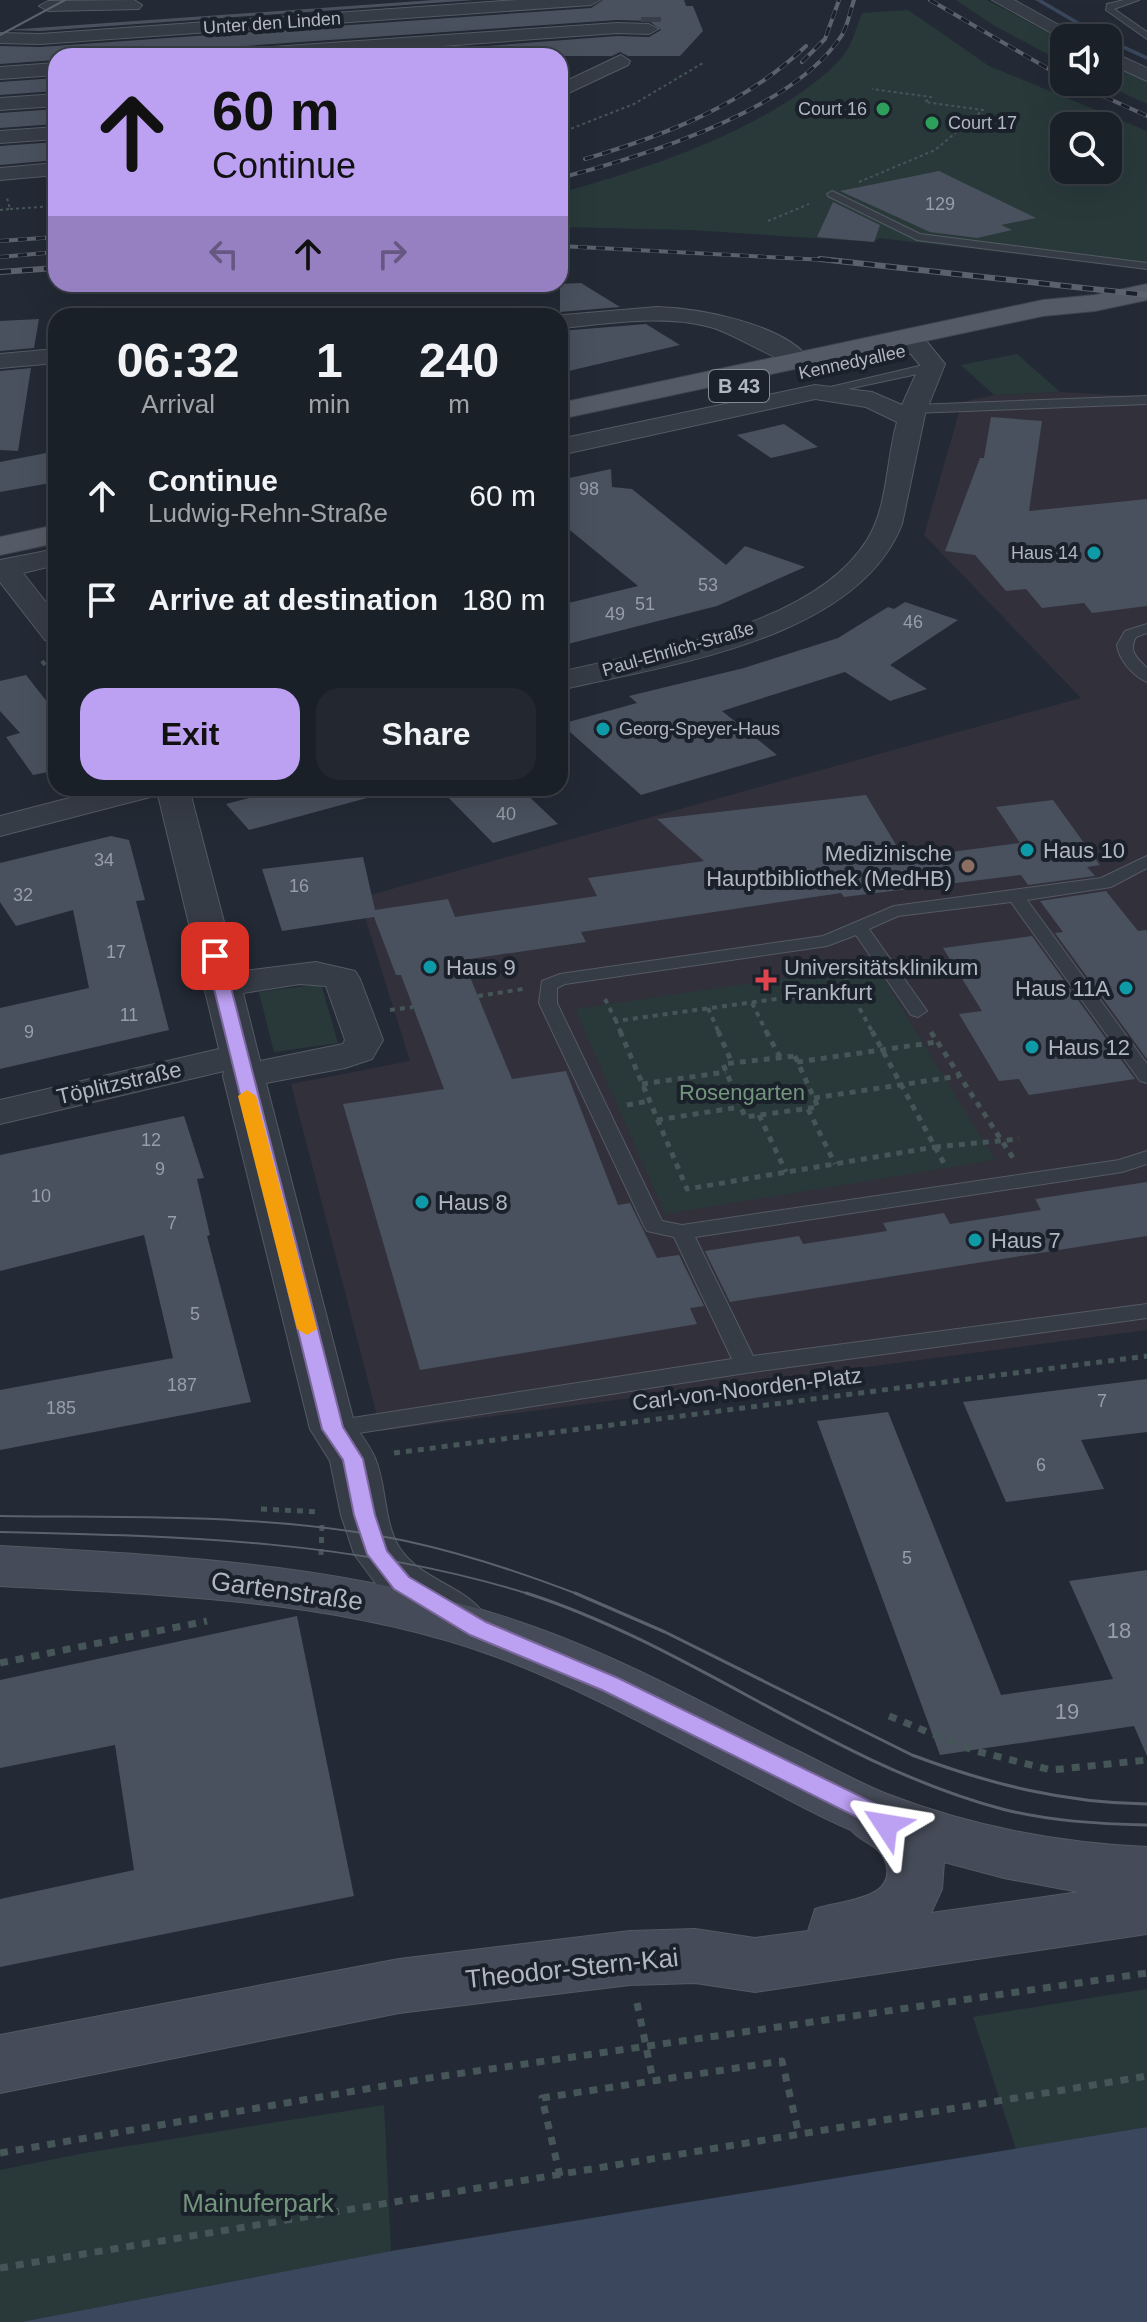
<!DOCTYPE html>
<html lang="en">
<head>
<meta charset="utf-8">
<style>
  body { margin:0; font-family:Arial,sans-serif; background:#232830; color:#f1f3f6; height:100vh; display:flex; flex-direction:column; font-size:30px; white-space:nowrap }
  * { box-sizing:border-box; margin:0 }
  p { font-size:26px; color:#9fa3a8 }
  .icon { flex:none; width:44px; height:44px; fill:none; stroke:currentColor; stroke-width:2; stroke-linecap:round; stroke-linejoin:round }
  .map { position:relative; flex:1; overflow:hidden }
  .panel { position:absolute; left:48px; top:308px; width:520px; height:488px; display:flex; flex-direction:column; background:#1a2028; border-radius:24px; box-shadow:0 8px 32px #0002,0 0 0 2px #383e45 }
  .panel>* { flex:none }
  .hud { position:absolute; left:48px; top:48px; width:520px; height:244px; border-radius:24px; box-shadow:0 8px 32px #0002,0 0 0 2px #383e45; background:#bca0f2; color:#111; overflow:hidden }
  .fabs { position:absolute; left:1050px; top:24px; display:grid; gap:16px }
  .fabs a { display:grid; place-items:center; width:72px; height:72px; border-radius:16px; background:#1a2028; box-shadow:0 8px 32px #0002,0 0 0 2px #383e45; font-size:40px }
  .pin { position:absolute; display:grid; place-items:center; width:68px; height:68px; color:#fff; margin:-34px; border-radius:16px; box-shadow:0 4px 12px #0006 }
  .me { position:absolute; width:88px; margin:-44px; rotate:303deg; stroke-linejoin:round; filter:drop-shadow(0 0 6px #0008) }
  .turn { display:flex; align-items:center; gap:28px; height:168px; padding:0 32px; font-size:36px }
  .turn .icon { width:104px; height:104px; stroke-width:2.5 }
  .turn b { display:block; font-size:56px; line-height:68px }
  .lanes { display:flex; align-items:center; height:76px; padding:0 32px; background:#0003; justify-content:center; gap:40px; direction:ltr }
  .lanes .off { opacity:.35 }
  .eta { display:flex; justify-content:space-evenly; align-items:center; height:136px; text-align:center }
  .eta b { font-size:48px; font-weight:600; line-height:56px }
  .action { display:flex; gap:16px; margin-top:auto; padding:16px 32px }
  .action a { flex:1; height:92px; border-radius:24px; background:#bca0f2; color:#111; font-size:32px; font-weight:600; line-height:92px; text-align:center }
  .action a+a { background:#232830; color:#f1f3f6 }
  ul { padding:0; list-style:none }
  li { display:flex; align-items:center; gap:24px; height:104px; padding:0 32px }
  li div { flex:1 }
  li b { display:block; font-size:30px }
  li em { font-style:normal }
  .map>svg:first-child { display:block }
</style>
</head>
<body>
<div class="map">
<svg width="1147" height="2322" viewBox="0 0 1147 2322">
  <rect width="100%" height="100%" fill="#232a35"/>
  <!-- medical -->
  <path fill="#32303b" d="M1060 392 1147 397V1330L381 1431 291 1084 410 1061 359 898 1081 698 924 535 962 402 994 395Z"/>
  <!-- green -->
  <path fill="#29393a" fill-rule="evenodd" d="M956 0H987L1064 41V63L995 26Z
    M908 10 989 66 1147 131V269L879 238 874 242 691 230 560 227V193C650 168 766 130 835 65 851 50 855 32 862 13ZM1064 126H1108V170H1064Z
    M1108 64 1147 82V104L1100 82H1108Z
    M1017 354 1060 392 994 395 961 365Z
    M875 965 995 1160 665 1214 575 1009Z
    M321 984 338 1043 274 1052 259 992Z
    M1147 1989V2127L1016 2149 973 2017Z
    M384 2105 391 2251 21 2322H0V2170L85 2153Z"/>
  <!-- water -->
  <path fill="#3a475c" d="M1147 2127V2322H21L391 2251Z"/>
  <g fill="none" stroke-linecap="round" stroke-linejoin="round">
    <!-- stream -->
    <path fill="#3a475c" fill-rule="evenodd" d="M1035 0H1042L1107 38H1100Z
      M1108 38 1147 56V60L1108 42Z"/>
  </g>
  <!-- building -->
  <path fill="#49515e" d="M434 0H475L40 31 7 30Z
    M603 0H684L686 6H693L703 31 680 56H628L620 52 612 56H355L617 36 649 37 661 30 649 21 617 20 230 47 222 51 159 56H56V60L0 64V46L40 47 591 8Z
    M56 78V91L0 95V82Z
    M56 109V124L0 128V113Z
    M56 142V160L0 165V146Z
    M939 171 1036 218 1001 225 1012 230 977 238 930 232 840 191Z
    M833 202 880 225 874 242 817 237Z
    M581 283 620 307 560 312V284Z
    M39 319 34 348 0 351V321Z
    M646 324 680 345 560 373V331Z
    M31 368 18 451 0 450V371Z
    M991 417 1042 421 1029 511 1147 499V606L1092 613 1084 603 1042 608 1026 589 1006 591 975 555 945 551 980 458H984Z
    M784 424 818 447 771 458 737 435Z
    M46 453 56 468V482L0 492V462Z
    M611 469 612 487 632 489 726 565 745 546 805 567 717 606 560 646V605L638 586 560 522V480Z
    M905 602 958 620 890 665 927 689 890 701 845 672 722 711 777 755 641 795 561 724 637 703 629 696 744 668 838 638 888 607 894 609Z
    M26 675 56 713V775L53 771 33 775 6 737 20 733 0 711V681Z
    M287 788H365L367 798 249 830 226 804Z
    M439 788H520L558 824 493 843Z
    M866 795 904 858 1020 843 996 807 1053 800 1100 865 1087 867 1095 876 1028 885 1021 875 844 897 841 893 581 932 586 942 463 960 512 1079 566 1071 618 1205 630 1203 657 1258 679 1255 704 1306 690 1308 697 1324 420 1370 343 1104 444 1089 401 975H396L374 917 282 931 262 869 363 857 375 910 448 899 455 917 597 896 588 878 704 861 657 819Z
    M111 836 129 840 145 900 136 901 169 1030 0 1069V1008L89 988 73 910 16 926 0 902V863Z
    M1106 891 1138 931 1147 930V1059L1055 933 1063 932 1040 901Z
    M1032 936 1135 1079 1029 1095 1019 1079 999 1081 959 1014 982 1011 943 948Z
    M184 1116 204 1178 197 1179 210 1235 207 1236 251 1402 0 1450V1390L173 1358 144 1235 0 1271V1155Z
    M1147 1182V1236L730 1302 705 1251 799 1236 803 1244 887 1231 883 1223 944 1213 950 1224 1041 1210 1035 1199Z
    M1147 1379V1432L1081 1440 1104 1489 1006 1502 963 1402Z
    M888 1412 1001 1695 1113 1679 1069 1581 1147 1570V1756L1134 1726 940 1755 817 1421Z
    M297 1616 354 1896 0 1967V1899L134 1870 115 1745 0 1768V1680Z"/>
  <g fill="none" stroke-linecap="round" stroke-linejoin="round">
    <!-- street-tunnel -->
    <path stroke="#383f4a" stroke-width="20" stroke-dasharray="20 10" stroke-linecap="butt" d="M651 17V22"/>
    <defs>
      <path id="lane" d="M1124 0H1139L1114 9 1147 32V39L1106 10 1107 4Z
        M832 191 920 234 1147 263V269L917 240 828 196 827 194Z
        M932 363 936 364V370L815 396 809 392Z
        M1147 396V404L914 413 908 409 914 405Z
        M1147 624V633L1136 637C1128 651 1137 658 1147 668V682C1133 676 1119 660 1117 645L1125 631Z
        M1147 856V868L1111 887 1027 900 1147 1064V1083L1140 1081 1011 902 898 916 869 929 927 1011 918 1017 911 1015 856 935 827 946 565 984 557 988V1003L662 1221 682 1225 1119 1160 1147 1151V1164L1122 1172 695 1237 753 1356 1147 1304V1318L746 1373 333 1437 325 1435 322 1429 325 1423 333 1421 732 1359 674 1237 647 1231 644 1226 539 1003 542 981 560 974 823 936 894 906 1101 878Z"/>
      <path id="street" d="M134 0 142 5 139 9 48 11 39 6 48 1Z
        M517 0H600L591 5 40 44 0 43V33L40 34Z
        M992 0H1014L1082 38 1064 40Z
        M617 23 649 24 658 29 649 34 617 33 306 56H221L230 50Z
        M1108 50 1147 68V81L1108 63Z
        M621 55 630 61 628 65 560 97V84Z
        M56 63V75L0 79V67Z
        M56 94V106L0 110V98Z
        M56 127V139L0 143V131Z
        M56 163V175L0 180V168Z
        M657 307C698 308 785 324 810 360L807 365C788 370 735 333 710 327 662 314 608 324 560 328V316H552Z
        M874 337 927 342 945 364 925 414 902 524C857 640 667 665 560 690V672C653 650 813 627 867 540 888 507 886 460 897 422L866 407 815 399 560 455V439L815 385 872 392 902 405 920 365 911 354 865 349 862 344 865 339Z
        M56 349V363L0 368V354Z
        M56 549V565L23 573 56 615V643L45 640 0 582V560Z
        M108 788H189L237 972 316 962 355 971 360 979 383 1040 372 1059 345 1068 266 1083 355 1426C362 1436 370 1446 375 1458 387 1486 383 1520 399 1547 421 1582 470 1586 488 1620L481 1633 464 1639 447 1633 385 1596 354 1554 341 1515 330 1461 310 1429 223 1076 224 1071 0 1124V1100L219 1049 158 795 0 836V816ZM300 984 326 986 345 1040 343 1044 260 1061 243 993Z"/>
      <path id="secondary" d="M0 1546C182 1556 364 1565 537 1628 626 1660 710 1707 794 1749 825 1764 855 1781 887 1794 970 1826 1058 1843 1147 1847V1934L755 1992 695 1983 630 1985 399 2013 0 2093V2035L399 1959 630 1931 695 1929 755 1938 808 1931 815 1909C838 1900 903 1901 884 1858 878 1845 859 1841 851 1830 819 1817 789 1800 759 1784 673 1740 588 1691 497 1657 339 1599 166 1595 0 1586ZM944 1862 1004 1878 1079 1892 931 1913 942 1889Z"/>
      <path id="primary" d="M1147 284V300L1095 311 1043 316 560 419V403L1043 300 1095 295Z
        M56 525V543L0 555V537Z"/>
    </defs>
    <!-- lane casing -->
    <use href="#lane" stroke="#545a63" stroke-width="2"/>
    <!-- street casing -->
    <use href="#street" stroke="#545a63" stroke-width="2"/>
    <!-- secondary casing -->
    <use href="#secondary" stroke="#545a63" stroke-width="2"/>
    <!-- primary casing -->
    <use href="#primary" stroke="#3f454f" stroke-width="2"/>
    <!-- path-far3 -->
    <path stroke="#465557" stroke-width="2" stroke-dasharray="3 3" stroke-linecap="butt" d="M560 133 634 104 703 63
      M859 182 935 150 983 110 925 102 931 97 872 89
      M10 209 56 206
      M0 210 10 209 7 198
      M768 221 809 204"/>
    <!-- path-far2 -->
    <path stroke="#465557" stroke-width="4" stroke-dasharray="5 5" stroke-linecap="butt" d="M42 661 56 679
      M217 790 226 788
      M835 962 849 989
      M478 996 523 989
      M605 999 616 1021
      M752 1003 767 1033
      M708 1008 719 1033
      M390 1010 413 1007
      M621 1033 616 1021 849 989 873 1033"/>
    <!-- path-far1 -->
    <path stroke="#465557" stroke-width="5" stroke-dasharray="6 6" stroke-linecap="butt" d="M620 1031 687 1189 935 1147
      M718 1031 732 1063
      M766 1031 780 1057
      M872 1031 935 1147
      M931 1032 1013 1158
      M795 1056 818 1107 745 1117 723 1064Z
      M797 1062 937 1042
      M642 1084 726 1072
      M814 1098 959 1076
      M627 1105 649 1101
      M808 1109 835 1164
      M759 1115 786 1172
      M657 1120 740 1107
      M935 1147 945 1165
      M935 1147 1019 1139
      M394 1453 1147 1356
      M261 1509 321 1512
      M321 1555 322 1525"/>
    <!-- path -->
    <path stroke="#465557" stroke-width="7" stroke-dasharray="8 8" stroke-linecap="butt" d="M0 1663 207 1621
      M889 1716 972 1750 1051 1770 1147 1760
      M637 2003 653 2080
      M0 2153 429 2078 1147 1973
      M560 2176 542 2098 782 2061 799 2135
      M0 2268 1147 2076"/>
    <!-- lane -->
    <use href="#lane" fill="#363c46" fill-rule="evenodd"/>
    <!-- street -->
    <use href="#street" fill="#363c46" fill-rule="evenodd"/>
    <!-- secondary -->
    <use href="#secondary" fill="#454b58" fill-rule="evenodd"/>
    <!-- primary -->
    <use href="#primary" fill="#545b66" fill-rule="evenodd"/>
    <!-- tram-far1 -->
    <path stroke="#5b626e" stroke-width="2" d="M0 35 65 0
      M0 1516C135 1518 273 1513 406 1541 466 1554 523 1573 580 1595
      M0 1532C181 1536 358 1540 532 1595"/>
    <!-- tram -->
    <path stroke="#5b626e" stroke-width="3" d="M526 1593C692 1646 833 1764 1002 1809 1049 1821 1098 1824 1147 1825
      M575 1593 665 1632 912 1755C989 1784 1064 1803 1147 1804"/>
    <defs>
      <path id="rail-far1" d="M930 0 1064 78
        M802 62 825 39 839 0
        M1072 82 1147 116
        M585 159C666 135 744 105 806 46
        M560 178C644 156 793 111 842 35 848 25 850 11 854 0
        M0 241 56 237
        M560 246 845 261
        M0 257 56 252"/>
      <path id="rail" d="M820 259 1147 295
        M0 272 56 268"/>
    </defs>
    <!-- rail-far1 casing -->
    <use href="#rail-far1" stroke="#5b626e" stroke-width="4"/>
    <!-- rail casing -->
    <use href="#rail" stroke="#5b626e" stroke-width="6"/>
    <!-- rail-far1 -->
    <use href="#rail-far1" stroke="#1b212a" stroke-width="3" stroke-dasharray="9" stroke-linecap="butt"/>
    <!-- rail -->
    <use href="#rail" stroke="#1b212a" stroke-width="4" stroke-dasharray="11" stroke-linecap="butt"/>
  </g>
  <!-- route -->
  <path fill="#bca0f2" stroke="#7a689d" stroke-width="2" d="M215 951 223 956 343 1427 363 1459 375 1515 387 1551 409 1577 486 1622 618 1678 874 1803 894 1818 898 1825 894 1833C879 1838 869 1826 857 1817L602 1690 470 1635 394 1589 367 1554 354 1515 343 1460 322 1429 206 956Z"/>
  <!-- slow -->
  <path fill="#f59e0b" d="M247 1090 256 1096 317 1329 307 1335 297 1329 238 1096Z"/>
  <!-- markers -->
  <g fill="#2e9e5b" stroke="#1b212a" stroke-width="3">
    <circle cx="883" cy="109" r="8"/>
    <circle cx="932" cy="123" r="8"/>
  </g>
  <g fill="#0f9aa8" stroke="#1b212a" stroke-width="3">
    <circle cx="1094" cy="553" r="8"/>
    <circle cx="603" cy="729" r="8"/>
    <circle cx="1027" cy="850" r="8"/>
    <circle cx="430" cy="967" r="8"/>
    <circle cx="1126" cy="988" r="8"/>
    <circle cx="1032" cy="1047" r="8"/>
    <circle cx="422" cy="1202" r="8"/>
    <circle cx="975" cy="1240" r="8"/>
  </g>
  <circle fill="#8d6e63" stroke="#1b212a" stroke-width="3" cx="968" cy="866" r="8"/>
  <path fill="#e0444e" stroke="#1b212a" stroke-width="3" d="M762 968h8v8h8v8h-8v8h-8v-8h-8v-8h8z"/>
  <g text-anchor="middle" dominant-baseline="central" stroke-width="8" stroke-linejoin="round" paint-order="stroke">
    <!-- far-street labels -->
    <g font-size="18" fill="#b1b7c2" stroke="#1b212a">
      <text transform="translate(272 23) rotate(-4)">Unter den Linden</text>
      <text transform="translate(852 362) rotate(-12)">Kennedyallee</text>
      <text transform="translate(678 649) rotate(-16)">Paul-Ehrlich-Straße</text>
    </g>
    <!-- far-poi labels -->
    <g font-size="18" fill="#b1b7c2" stroke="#1b212a" text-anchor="end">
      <text x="867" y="109">Court 16</text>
      <text x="948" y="123" text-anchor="start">Court 17</text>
      <text x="1078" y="553">Haus 14</text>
      <text x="619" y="729" text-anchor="start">Georg-Speyer-Haus</text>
    </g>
    <!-- number labels -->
    <g font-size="18" fill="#979ea9">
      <text x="940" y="204">129</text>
      <text x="589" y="489">98</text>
      <text x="708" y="585">53</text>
      <text x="645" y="604">51</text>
      <text x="615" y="614">49</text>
      <text x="913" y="622">46</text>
      <text x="506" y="814">40</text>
      <text x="104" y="860">34</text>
      <text x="299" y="886">16</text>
      <text x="23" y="895">32</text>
      <text x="116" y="952">17</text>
      <text x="129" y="1015">11</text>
      <text x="29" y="1032">9</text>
      <text x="151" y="1140">12</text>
      <text x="160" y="1169">9</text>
      <text x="41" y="1196">10</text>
      <text x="172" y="1223">7</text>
      <text x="195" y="1314">5</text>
      <text x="182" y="1385">187</text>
      <text x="1102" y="1401">7</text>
      <text x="61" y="1408">185</text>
      <text x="1041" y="1465">6</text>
      <text x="907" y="1558">5</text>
    </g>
    <!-- shield labels -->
    <rect fill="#1b212a" stroke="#848a94" stroke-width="2" x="709" y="370" width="60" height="32" rx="6"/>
    <g font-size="20" font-weight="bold" fill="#b1b7c2">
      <text x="739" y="386">B 43</text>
    </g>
    <!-- poi labels -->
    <g font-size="22" fill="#b1b7c2" stroke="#1b212a" text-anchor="start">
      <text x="1043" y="850">Haus 10</text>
      <text x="952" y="853" text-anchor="end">Medizinische<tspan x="952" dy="25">Hauptbibliothek (MedHB)</tspan></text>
      <text x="446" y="967">Haus 9</text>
      <text x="784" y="967">Universitätsklinikum<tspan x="784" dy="25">Frankfurt</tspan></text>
      <text x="1110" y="988" text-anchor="end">Haus 11A</text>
      <text x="1048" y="1047">Haus 12</text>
      <text x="438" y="1202">Haus 8</text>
      <text x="991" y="1240">Haus 7</text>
    </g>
    <!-- street labels -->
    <g font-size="22" fill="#b1b7c2" stroke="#1b212a">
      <text transform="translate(119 1083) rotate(-13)">Töplitzstraße</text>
      <text transform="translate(747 1389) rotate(-7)">Carl-von-Noorden-Platz</text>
    </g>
    <!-- park labels -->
    <g font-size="22" fill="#72957c" stroke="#1b212a">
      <text x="742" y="1092">Rosengarten</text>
    </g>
    <!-- near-number labels -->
    <g font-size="22" fill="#979ea9">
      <text x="1119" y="1630">18</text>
      <text x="1067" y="1711">19</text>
    </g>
    <!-- near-street labels -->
    <g font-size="26" fill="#b1b7c2" stroke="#1b212a">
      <text transform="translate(287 1591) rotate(8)">Gartenstraße</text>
      <text transform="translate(572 1968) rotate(-6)">Theodor-Stern-Kai</text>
    </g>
    <!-- near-park labels -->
    <g font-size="26" fill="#72957c" stroke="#1b212a">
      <text x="258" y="2203">Mainuferpark</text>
    </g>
  </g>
</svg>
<div class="fabs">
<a><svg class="icon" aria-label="sound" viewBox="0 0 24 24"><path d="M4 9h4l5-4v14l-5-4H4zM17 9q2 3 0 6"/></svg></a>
<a><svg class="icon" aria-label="search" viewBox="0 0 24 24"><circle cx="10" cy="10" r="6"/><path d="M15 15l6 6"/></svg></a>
</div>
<div class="pin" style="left:215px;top:956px;background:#d93025"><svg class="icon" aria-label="arrive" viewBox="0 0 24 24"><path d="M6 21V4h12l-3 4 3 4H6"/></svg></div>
<svg class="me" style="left:886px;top:1825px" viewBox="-20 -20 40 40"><path d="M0-17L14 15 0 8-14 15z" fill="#bca0f2" stroke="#fff" stroke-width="4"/></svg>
<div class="hud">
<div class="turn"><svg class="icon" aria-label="ahead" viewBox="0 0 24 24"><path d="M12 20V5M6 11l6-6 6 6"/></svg><div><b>60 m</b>Continue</div></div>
<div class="lanes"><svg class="icon off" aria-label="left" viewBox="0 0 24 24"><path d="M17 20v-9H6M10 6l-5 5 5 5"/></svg><svg class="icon" aria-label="ahead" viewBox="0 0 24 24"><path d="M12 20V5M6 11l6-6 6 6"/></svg><svg class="icon off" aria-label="right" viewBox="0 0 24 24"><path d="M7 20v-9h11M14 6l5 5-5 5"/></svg></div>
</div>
<section class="panel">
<div class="eta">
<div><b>06:32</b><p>Arrival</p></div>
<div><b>1</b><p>min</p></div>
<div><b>240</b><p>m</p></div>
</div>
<ul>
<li><svg class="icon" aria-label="ahead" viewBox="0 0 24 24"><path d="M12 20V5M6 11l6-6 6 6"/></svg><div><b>Continue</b><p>Ludwig-Rehn-Straße</p></div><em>60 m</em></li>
<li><svg class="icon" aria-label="arrive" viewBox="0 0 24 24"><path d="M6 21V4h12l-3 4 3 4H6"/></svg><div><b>Arrive at destination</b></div><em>180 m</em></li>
</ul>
<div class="action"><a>Exit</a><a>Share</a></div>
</section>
</div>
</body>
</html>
